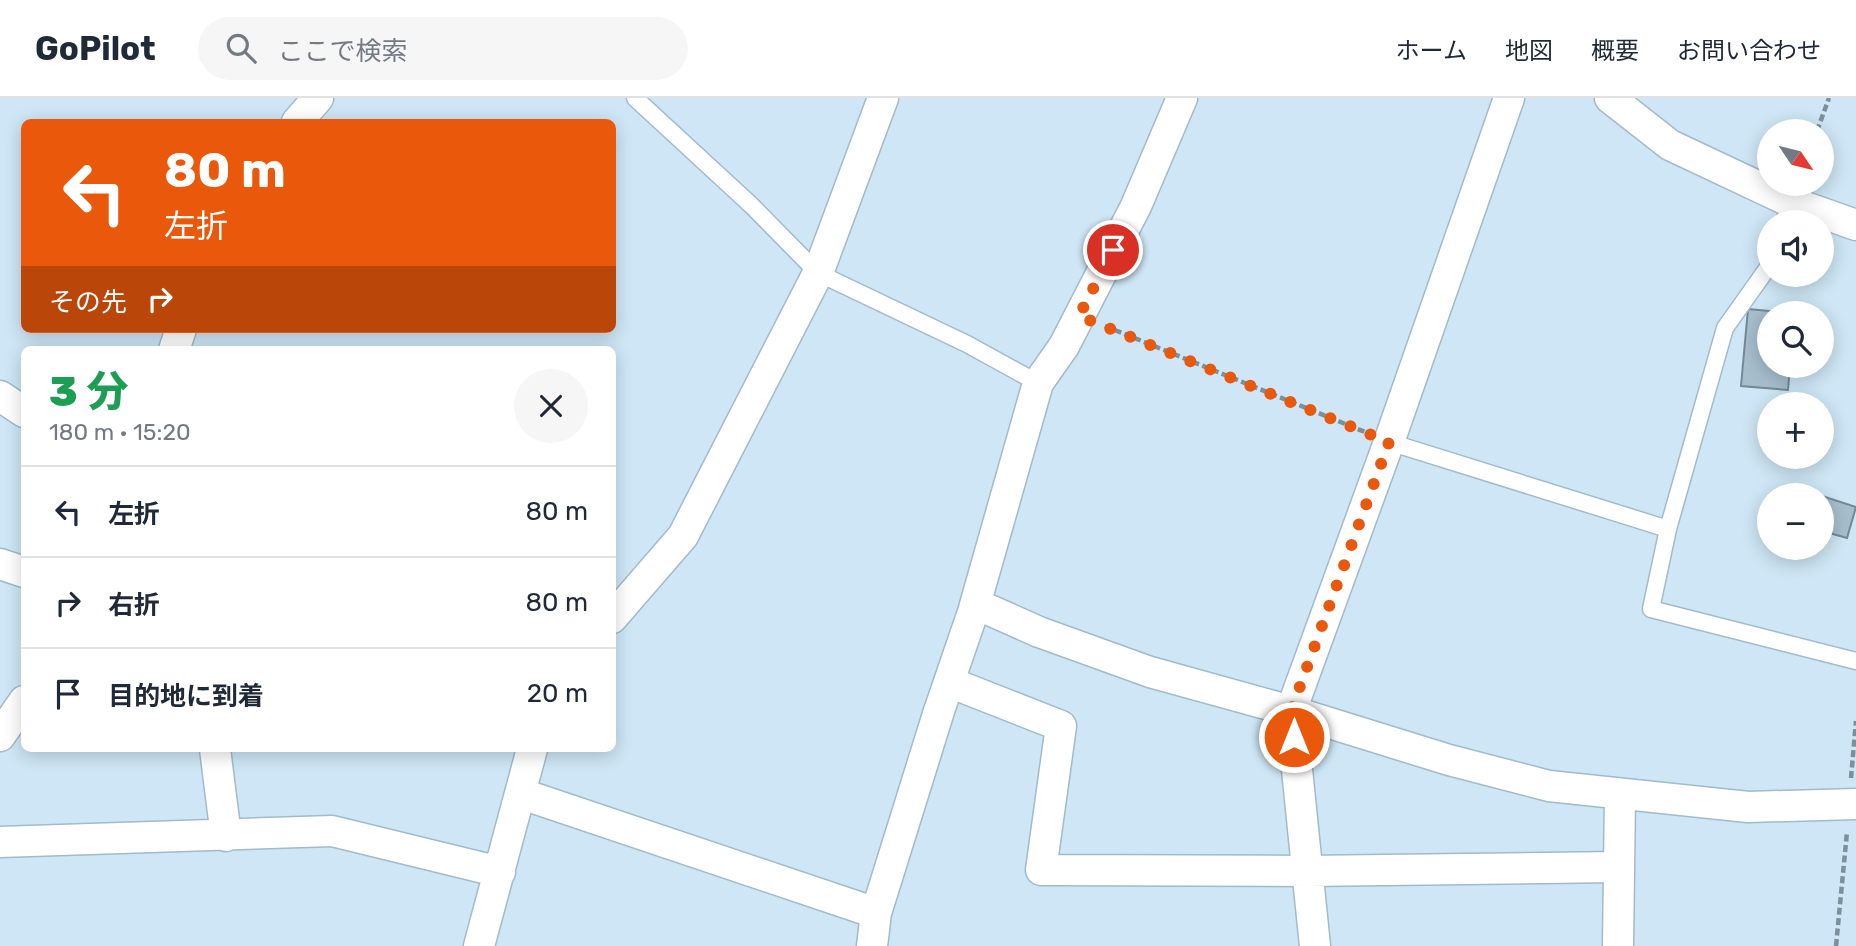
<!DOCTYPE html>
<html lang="ja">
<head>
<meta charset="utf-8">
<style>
  body { margin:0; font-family:Rubik,"Noto Sans JP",sans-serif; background:#f6f6f7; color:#1f2937; height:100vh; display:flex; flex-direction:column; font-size:26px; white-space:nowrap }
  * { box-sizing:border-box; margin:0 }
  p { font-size:23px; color:#747a83 }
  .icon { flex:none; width:38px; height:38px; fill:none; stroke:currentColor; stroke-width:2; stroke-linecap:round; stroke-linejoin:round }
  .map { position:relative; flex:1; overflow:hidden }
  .side { position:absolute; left:21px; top:248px; width:595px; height:406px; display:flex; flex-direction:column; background:#fff; border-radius:10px; box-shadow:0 4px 18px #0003 }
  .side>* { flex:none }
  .banner { position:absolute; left:21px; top:21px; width:595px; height:214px; border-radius:10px; box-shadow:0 4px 18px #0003; background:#ea580c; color:#fff; overflow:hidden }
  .needle { width:46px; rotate:125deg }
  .controls { position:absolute; left:1757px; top:21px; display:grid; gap:14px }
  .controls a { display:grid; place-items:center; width:77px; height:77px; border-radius:50%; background:#fff; box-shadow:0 4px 18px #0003; font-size:35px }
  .pin { position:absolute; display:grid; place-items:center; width:60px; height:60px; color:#fff; margin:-30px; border:4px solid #fff; border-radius:50%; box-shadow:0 2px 7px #0007 }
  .me { position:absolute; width:77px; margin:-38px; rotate:0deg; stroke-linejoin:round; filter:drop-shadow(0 0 5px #0008) }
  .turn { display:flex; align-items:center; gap:24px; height:147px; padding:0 28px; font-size:32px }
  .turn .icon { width:91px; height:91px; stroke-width:2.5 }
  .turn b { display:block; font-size:49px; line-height:60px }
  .then { display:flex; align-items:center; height:66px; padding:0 28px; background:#0003; gap:14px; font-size:26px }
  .round { display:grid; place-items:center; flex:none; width:74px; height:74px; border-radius:37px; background:#f6f6f7 }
  .overview { display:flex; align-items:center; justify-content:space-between; height:119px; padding:0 28px }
  h1 { font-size:42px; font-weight:800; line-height:52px; color:#1e9e55 }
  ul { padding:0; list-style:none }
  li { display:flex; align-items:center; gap:21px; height:91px; padding:0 28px; border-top:2px solid #e0e1e3 }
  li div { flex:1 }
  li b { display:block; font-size:26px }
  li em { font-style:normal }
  header { display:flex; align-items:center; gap:42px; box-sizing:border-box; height:98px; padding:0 35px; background:#fff; border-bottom:2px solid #e0e1e3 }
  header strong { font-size:33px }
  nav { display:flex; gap:38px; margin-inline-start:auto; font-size:24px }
  .search { width:490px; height:63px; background:#f6f6f7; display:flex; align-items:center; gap:18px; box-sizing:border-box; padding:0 24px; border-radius:38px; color:#747a83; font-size:26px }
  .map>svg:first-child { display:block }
</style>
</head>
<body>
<header>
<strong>GoPilot</strong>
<div class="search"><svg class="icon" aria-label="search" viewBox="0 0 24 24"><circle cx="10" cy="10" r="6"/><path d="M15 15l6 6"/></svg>ここで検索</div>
<nav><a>ホーム</a><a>地図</a><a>概要</a><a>お問い合わせ</a></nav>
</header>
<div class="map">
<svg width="1856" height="848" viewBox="0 0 1856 848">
  <rect width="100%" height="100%" fill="#cee6f5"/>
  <!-- building -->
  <path fill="#a7becd" stroke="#748997" stroke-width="2" d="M1748 211 1790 215H1769V268H1790L1788 292 1741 288Z
    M1822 398 1856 409 1847 440 1822 433Z"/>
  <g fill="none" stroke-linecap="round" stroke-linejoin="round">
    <defs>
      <path id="service" d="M635 0 751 107 818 175 967 246 1038 285
        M1784 124 1791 104
        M1389 344 1668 431 1651 511 1856 563
        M1668 431 1725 230 1769 168"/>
      <path id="minor" d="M1610 0 1670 47 1791 104 1856 127
        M297 24 318 0
        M174 252 181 231
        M0 298 24 314
        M0 466 24 474
        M976 506 1039 534 1150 574 1291 613 1449 662 1549 688 1748 709 1856 706
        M612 520 683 438 818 175 883 0
        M949 584 1061 628 1041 772 1306 773 1618 769
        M0 638 24 603
        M215 651 226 738
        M522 696 876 815
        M0 744 332 733 500 774
        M479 848 532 651
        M872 848 876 815 939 613 973 514 1038 285 1064 248 1136 108 1182 0
        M1315 848 1291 613 1389 344 1509 0
        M1618 848 1620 697"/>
    </defs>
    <!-- service casing -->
    <use href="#service" stroke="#a3bac9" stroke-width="19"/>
    <!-- minor casing -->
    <use href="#minor" stroke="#a3bac9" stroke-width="33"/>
    <!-- path -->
    <path stroke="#7d8f99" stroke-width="4.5" stroke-dasharray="7 3.5" stroke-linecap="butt" d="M1817 33 1829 0
      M1105 228 1365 334
      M1851 680 1856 623
      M1836 848 1847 734"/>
    <!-- service -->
    <use href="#service" stroke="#fff" stroke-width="16"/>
    <!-- minor -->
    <use href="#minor" stroke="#fff" stroke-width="30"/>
  </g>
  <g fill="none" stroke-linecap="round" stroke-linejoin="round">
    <!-- route -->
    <path stroke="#ea580c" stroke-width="12" stroke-dasharray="0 21.6" d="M1113 152 1079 218 1389 344 1291 613 1294 639"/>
  </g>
</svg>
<div class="controls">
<a><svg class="needle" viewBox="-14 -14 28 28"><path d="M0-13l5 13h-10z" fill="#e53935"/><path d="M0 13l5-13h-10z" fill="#747a83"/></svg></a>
<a><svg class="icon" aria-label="sound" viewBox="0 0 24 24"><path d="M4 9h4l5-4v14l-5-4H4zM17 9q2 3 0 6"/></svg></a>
<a><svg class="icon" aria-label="search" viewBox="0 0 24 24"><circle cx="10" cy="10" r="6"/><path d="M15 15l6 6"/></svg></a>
<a>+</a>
<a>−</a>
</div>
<div class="pin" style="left:1113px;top:152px;background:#d93025"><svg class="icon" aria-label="arrive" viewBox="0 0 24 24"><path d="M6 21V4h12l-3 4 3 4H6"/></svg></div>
<svg class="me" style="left:1294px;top:639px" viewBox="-20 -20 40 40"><circle r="17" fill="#ea580c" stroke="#fff" stroke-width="3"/><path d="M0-11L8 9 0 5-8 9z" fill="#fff"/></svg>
<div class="banner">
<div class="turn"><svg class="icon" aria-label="left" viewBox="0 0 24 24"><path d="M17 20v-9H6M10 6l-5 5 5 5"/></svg><div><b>80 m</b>左折</div></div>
<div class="then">その先<svg class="icon" aria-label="right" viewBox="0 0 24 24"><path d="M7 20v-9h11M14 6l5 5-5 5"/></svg></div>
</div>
<section class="side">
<div class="overview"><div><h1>3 分</h1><p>180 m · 15:20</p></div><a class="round"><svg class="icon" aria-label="close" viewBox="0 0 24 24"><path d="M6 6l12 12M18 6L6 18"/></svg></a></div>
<ul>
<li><svg class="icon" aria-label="left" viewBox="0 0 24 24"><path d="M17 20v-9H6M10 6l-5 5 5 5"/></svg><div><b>左折</b></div><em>80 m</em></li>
<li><svg class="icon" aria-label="right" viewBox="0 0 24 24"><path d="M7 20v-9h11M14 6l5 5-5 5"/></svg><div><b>右折</b></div><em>80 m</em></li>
<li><svg class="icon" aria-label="arrive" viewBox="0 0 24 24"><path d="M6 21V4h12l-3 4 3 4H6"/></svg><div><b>目的地に到着</b></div><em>20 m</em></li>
</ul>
</section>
</div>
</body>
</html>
